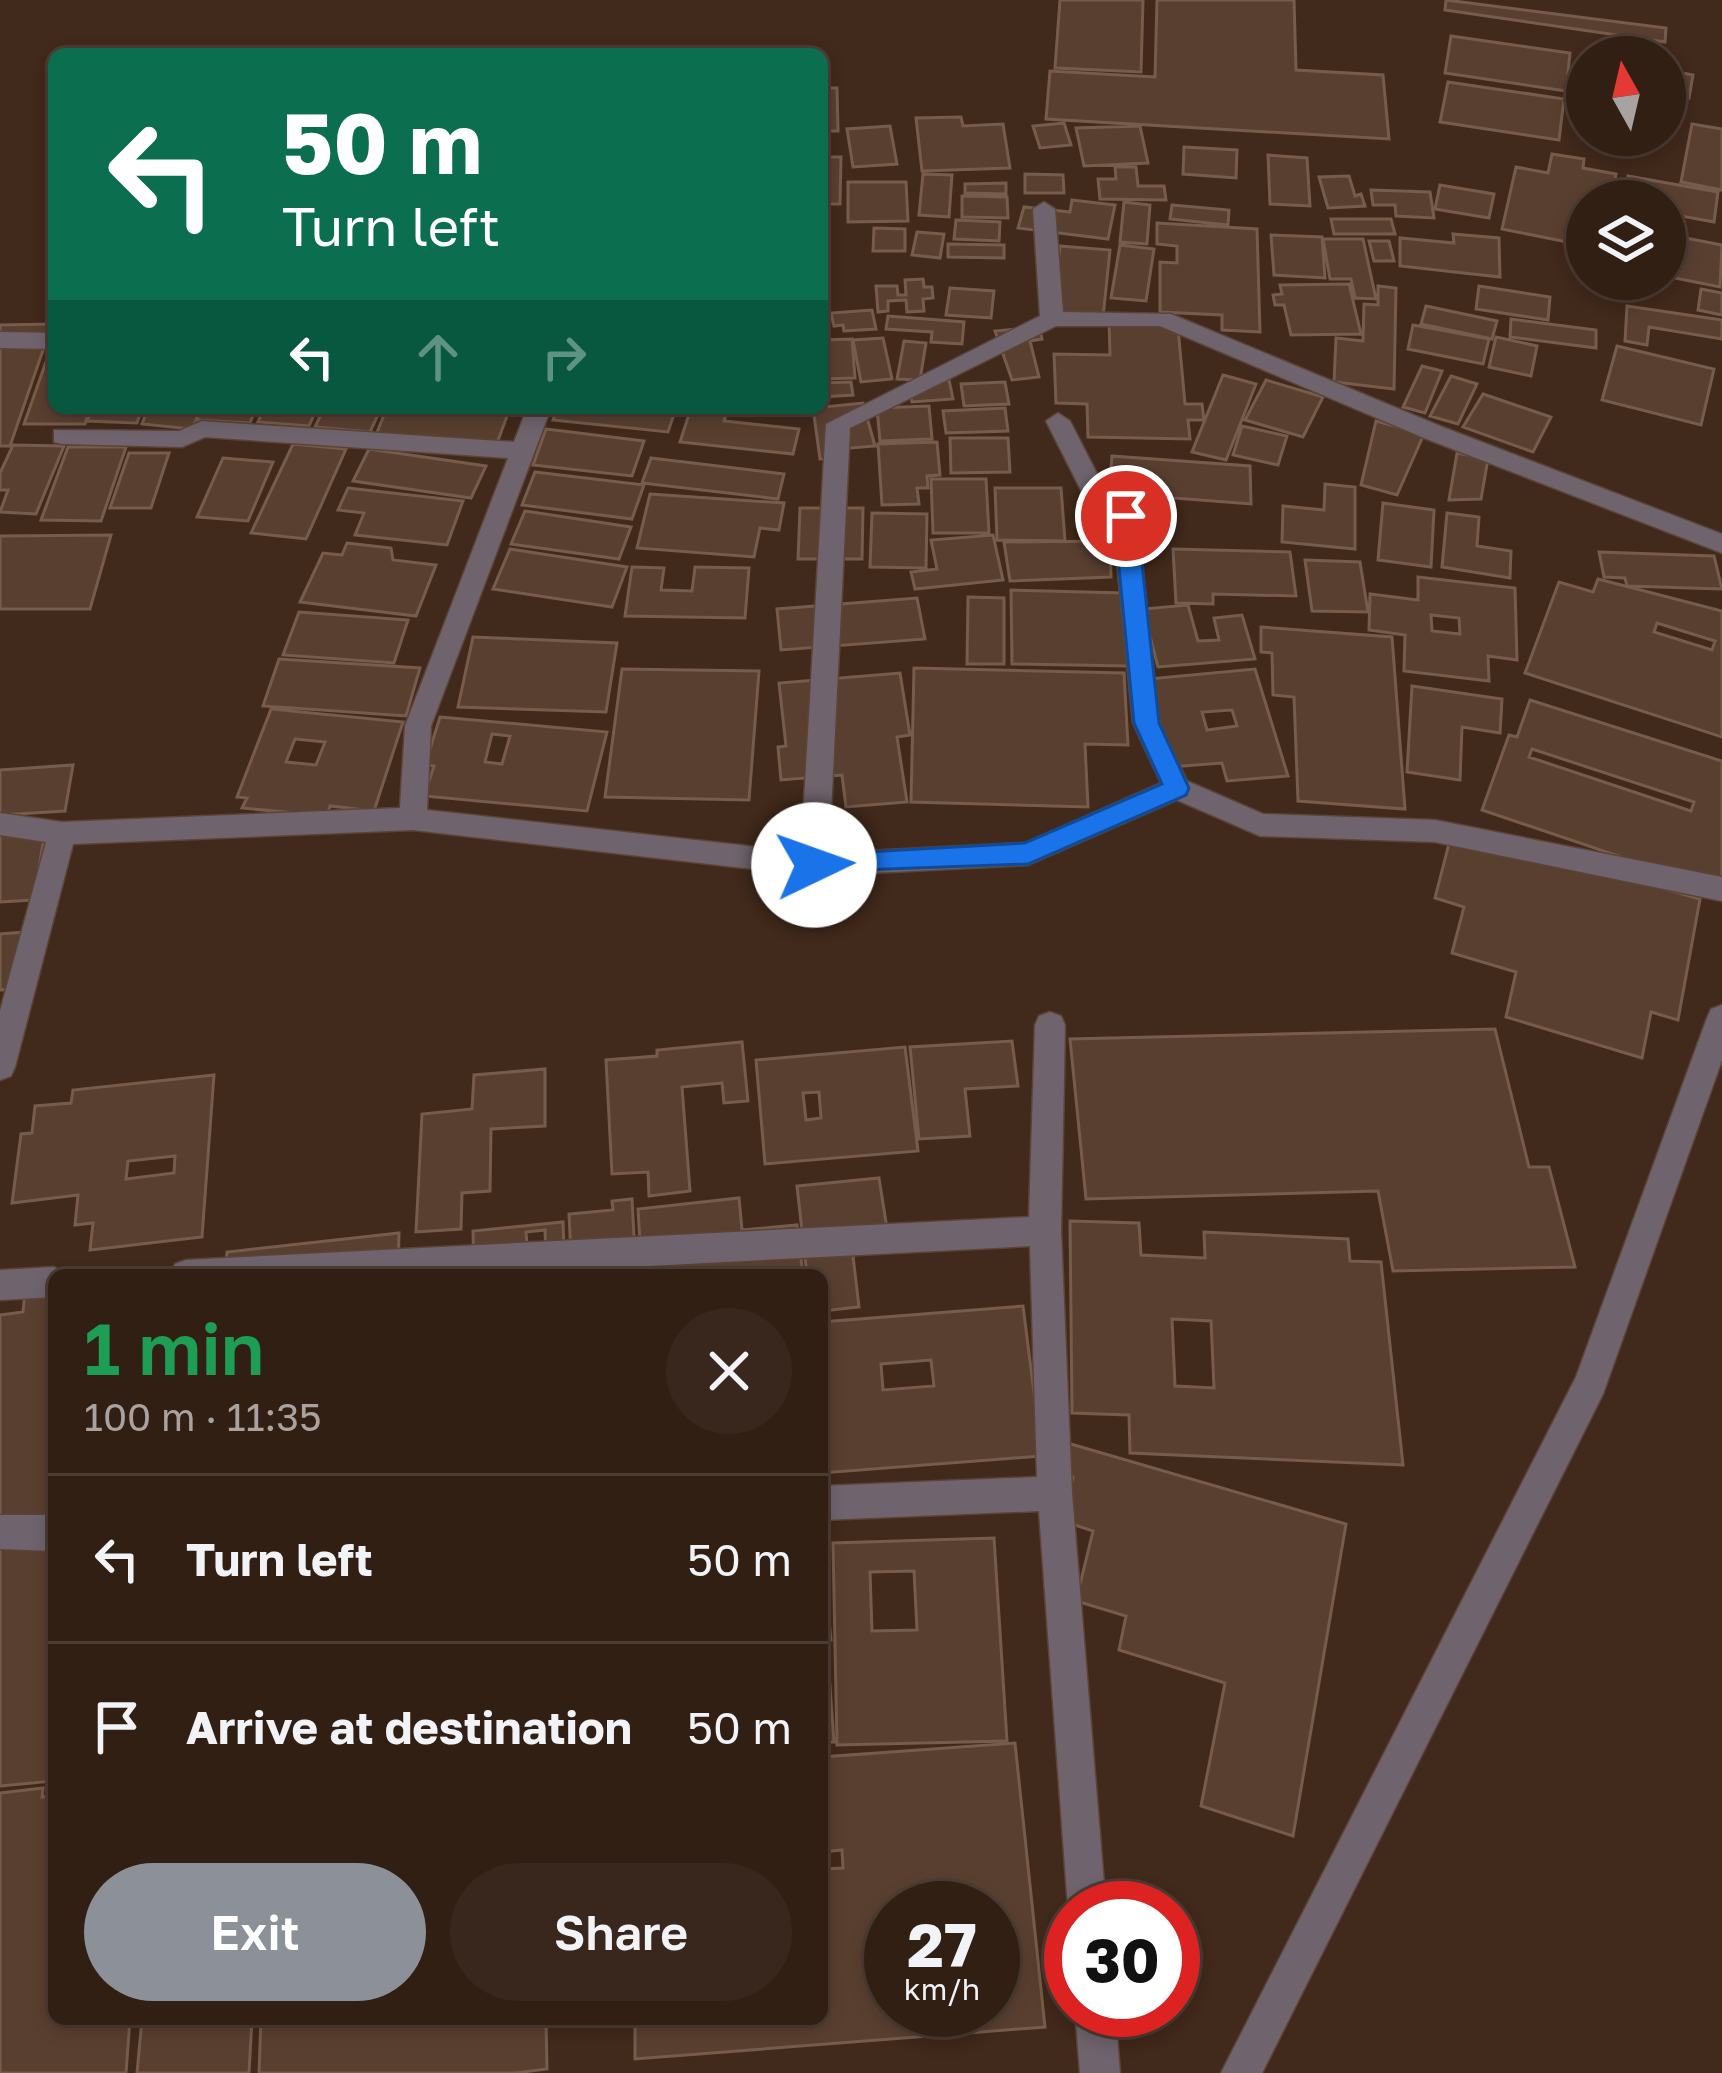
<!DOCTYPE html>
<html lang="en">
<head>
<meta charset="utf-8">
<style>
  body { margin:0; font-family:"Golos Text",sans-serif; background:#39271d; color:#f1f3f6; height:100vh; display:flex; flex-direction:column; font-size:45px; white-space:nowrap }
  * { box-sizing:border-box; margin:0 }
  p { font-size:39px; color:#a8a2a0 }
  .icon { flex:none; width:66px; height:66px; fill:none; stroke:currentColor; stroke-width:2; stroke-linecap:round; stroke-linejoin:round }
  .map { position:relative; flex:1; overflow:hidden }
  .panel { position:absolute; left:48px; top:1269px; width:780px; height:756px; display:flex; flex-direction:column; background:#311f14; border-radius:18px; box-shadow:0 6px 18px #0003,0 0 0 3px #4c3d34 }
  .panel>* { flex:none }
  .banner { position:absolute; left:48px; top:48px; width:780px; height:366px; border-radius:18px; box-shadow:0 6px 18px #0003,0 0 0 3px #4c3d34; background:#0b6e4f; color:#fff; overflow:hidden }
  .needle { width:78px; rotate:352deg }
  .fabs { position:absolute; left:1566px; top:36px; display:grid; gap:24px }
  .fabs a { display:grid; place-items:center; width:120px; height:120px; border-radius:50%; background:#311f14; box-shadow:0 6px 18px #0003,0 0 0 3px #4c3d34; font-size:60px }
  .speed { position:absolute; left:864px; top:1881px; display:flex; gap:24px; font-size:60px; font-weight:700; text-align:center }
  .speed>* { display:grid; place-content:center; width:156px; height:156px; border-radius:50%; background:#311f14; box-shadow:0 6px 18px #0003,0 0 0 3px #4c3d34; line-height:1 }
  .speed small { font-size:30px; font-weight:400 }
  .speed .limit { border:18px solid #d22; background:#fff; color:#111 }
  .pin { position:absolute; display:grid; place-items:center; width:102px; height:102px; color:#fff; margin:-51px; border:6px solid #fff; border-radius:50%; box-shadow:0 3px 12px #0007 }
  .me { position:absolute; width:132px; margin:-66px; rotate:87deg; stroke-linejoin:round; filter:drop-shadow(0 0 9px #0008) }
  .turn { display:flex; align-items:center; gap:42px; height:252px; padding:0 36px; font-size:54px }
  .turn .icon { width:156px; height:156px; stroke-width:2.5 }
  .turn b { display:block; font-size:84px; line-height:102px }
  .lanes { display:flex; align-items:center; height:114px; padding:0 36px; background:#0003; justify-content:center; gap:60px; direction:ltr }
  .lanes .off { opacity:.35 }
  .round { display:grid; place-items:center; flex:none; width:126px; height:126px; border-radius:63px; background:#39271d }
  .summary { display:flex; align-items:center; justify-content:space-between; height:204px; padding:0 36px }
  h1 { font-size:72px; font-weight:600; line-height:90px; color:#1e9e55 }
  .primary-button { display:flex; gap:24px; margin-top:auto; padding:24px 36px }
  .primary-button a { flex:1; height:138px; border-radius:72px; background:#8c9099; color:#fff; font-size:48px; font-weight:600; line-height:138px; text-align:center }
  .primary-button a+a { background:#39271d; color:#f1f3f6 }
  ul { padding:0; list-style:none }
  li { display:flex; align-items:center; gap:36px; height:168px; padding:0 36px; border-top:3px solid #4c3d34 }
  li div { flex:1 }
  li b { display:block; font-size:45px }
  li em { font-style:normal }
  .map>svg:first-child { display:block }
</style>
</head>
<body>
<div class="map">
<svg width="1722" height="2073" viewBox="0 0 1722 2073">
  <rect width="100%" height="100%" fill="#41291b"/>
  <!-- building -->
  <path fill="#593f30" stroke="#775c4c" stroke-width="3" fill-rule="evenodd" d="M1060 0H1143L1141 72 1055 68Z
    M1157 0H1294L1296 70 1383 75 1389 139 1046 119 1050 71 1155 77Z
    M1446 0 1666 28 1665 42 1445 10Z
    M1451 36 1570 53 1566 91 1445 73Z
    M1665 70 1693 75 1689 98 1665 94Z
    M1448 82 1564 99 1559 140 1440 122Z
    M822 88H837L838 131H822Z
    M961 117 963 126 1003 124 1010 168 922 171 916 118Z
    M1064 123 1071 145 1040 148 1033 126Z
    M1692 124 1722 129V190L1681 182Z
    M890 126 897 164 853 167 847 129Z
    M1140 126 1148 163 1084 166 1076 128Z
    M1184 147 1237 150 1236 178 1183 174Z
    M1552 154 1584 159 1583 168 1616 174 1611 201H1587V246L1502 229 1516 167 1548 173Z
    M1268 155 1307 158 1310 206 1270 204Z
    M822 157H841L840 204H822Z
    M1115 167H1136L1138 186H1164L1166 200 1100 199 1098 179H1116Z
    M923 174 952 175 949 217 919 215Z
    M1025 174 1063 175 1064 193H1025Z
    M1349 176 1355 196 1361 194 1365 206 1328 208 1319 177Z
    M1628 176 1718 192 1714 222 1665 213V201H1624Z
    M848 182H906L908 221 848 222Z
    M1006 183V194L965 193V184Z
    M1440 185 1494 194 1489 218 1435 209Z
    M1371 190 1430 192 1434 218 1396 216 1395 205H1373Z
    M962 196 1007 197 1008 218 962 217Z
    M1072 200 1115 205 1108 239 1018 228 1024 207 1070 212Z
    M1124 202 1150 205 1147 244 1120 242Z
    M1172 205 1229 210 1228 225 1170 219Z
    M1331 219H1391L1395 234H1334Z
    M956 220 1000 222 999 241 954 239Z
    M1157 223 1257 229 1260 332 1222 330V315L1160 312V262L1177 263V246L1157 244Z
    M874 228 905 229V251H873Z
    M917 232 944 234 940 258 912 255Z
    M1453 234 1499 238 1500 277 1400 266V238L1454 243Z
    M1665 234 1722 245 1720 287 1665 276Z
    M1271 235 1322 237 1325 278 1274 275Z
    M1323 239H1363L1376 299 1355 298 1351 279H1330Z
    M1369 241H1389L1394 261H1374Z
    M948 244 1004 245V258L948 257Z
    M1120 245 1154 249 1146 301 1111 298Z
    M1060 246 1110 250 1103 317 1052 313Z
    M923 279 924 287H932L933 298 923 299 924 311 907 312 906 300 888 301V311L878 312 876 286H897L898 295H906L905 280Z
    M1349 284 1361 334 1291 335 1284 305H1275L1273 295 1282 294 1280 285Z
    M1378 286 1396 288 1394 389 1334 382 1336 338 1363 341 1364 304 1378 305Z
    M1479 286 1550 297 1548 320 1476 309Z
    M950 288 994 291 991 318 946 315Z
    M1701 289 1722 293V315L1698 310Z
    M1426 306 1497 321 1492 339 1421 324Z
    M1627 306 1722 320V339L1649 327 1647 345 1625 341Z
    M872 310 876 329 844 331 843 325 834 326 831 313Z
    M888 316 964 322 962 344 931 342 932 332 886 329Z
    M1177 317 1185 404H1202L1204 420H1188L1190 439 1088 437 1087 404 1056 403 1054 354 1110 355 1109 319Z
    M1511 319 1596 330V348L1510 337Z
    M52 324 10 446H0V325Z
    M1413 325 1489 339 1483 364 1408 349Z
    M1039 327 1042 339 1030 341 1039 377 1012 380 995 331Z
    M1496 337 1537 346 1531 376 1489 367Z
    M883 338 892 379 861 382 853 340Z
    M852 339 855 378 822 379V340Z
    M904 341 926 343 920 380 897 379Z
    M53 342 54 408H90L85 424H24Z
    M1617 346 1714 369 1701 425 1602 400Z
    M1422 366 1442 371 1425 413 1403 407Z
    M1223 375 1256 384 1226 460 1192 452Z
    M1451 376 1477 384 1458 424 1430 416Z
    M949 380 953 399 912 402 908 383Z
    M1266 380 1323 397 1303 437 1245 420Z
    M851 382 853 395 822 397V383Z
    M1005 382 1009 404 964 406 961 384Z
    M1483 394 1551 417 1533 452 1463 427Z
    M863 403 875 446 838 449 839 458 820 459 813 408Z
    M929 406 932 439 880 441 877 408Z
    M93 408H142L137 423 87 421Z
    M148 408H201L192 429 142 424Z
    M202 408H256L250 423 197 420Z
    M264 408H317L309 426 258 422Z
    M324 408H381L370 432 315 427Z
    M443 408H510L496 446 376 435 386 410 440 415Z
    M557 408H676L668 432 553 420Z
    M691 408H728L724 421 799 429 793 454 680 442Z
    M1005 408 1008 431 946 433 943 411Z
    M1376 421 1424 434 1397 495 1361 485Z
    M1242 426 1287 436 1278 465 1233 455Z
    M546 429 644 441 632 476 533 465Z
    M950 438H1008L1010 472 951 473Z
    M937 442 940 475 927 476 928 488H917L919 504 882 505 878 444Z
    M293 444 346 449 306 539 251 533Z
    M13 445 64 446 36 514 0 512 8 490H0V473Z
    M68 447H126L101 521 41 520Z
    M369 449 486 466 471 498 353 481Z
    M129 453H169L151 508H110Z
    M1457 453 1488 459 1481 499 1449 500Z
    M1112 456 1250 466 1251 504 1109 493Z
    M223 458 273 462 248 521 197 517Z
    M651 458 784 474 778 499 642 483Z
    M535 472 644 485 632 519 522 505Z
    M931 479H986L989 533H933Z
    M1325 484 1355 487V549L1282 542 1283 506 1324 510Z
    M348 488 463 501 447 545 355 535 364 513 338 510Z
    M995 488H1061L1065 541 997 540Z
    M650 494 784 503 779 530 760 528 754 557 637 548Z
    M1383 503 1434 510 1431 567 1378 560Z
    M800 508H863L862 559H798Z
    M525 511 631 527 619 559 511 544Z
    M872 513 927 514 926 568 870 567Z
    M1447 513 1479 517 1477 546 1511 551 1510 578 1442 567Z
    M111 535 90 609H0V536Z
    M993 535 1003 580 915 589 911 572 937 569 931 540Z
    M1110 541 1111 577 1010 581 1004 542Z
    M347 543 391 548 393 560 436 565 416 616 300 602 323 553 342 555Z
    M510 549 627 567 612 607 493 589Z
    M1173 549 1290 552 1296 596 1213 594V604L1176 603Z
    M1599 552 1714 556 1722 589 1627 586 1625 578 1604 577Z
    M1305 560 1360 562 1368 612 1312 611Z
    M632 567 664 568 661 590 692 591 695 567 749 568 745 618 625 616Z
    M1418 577 1515 588 1517 660 1488 656 1489 681 1404 671 1405 635 1369 630 1370 594 1418 600ZM1431 615 1459 618 1460 634 1432 631Z
    M1598 579 1722 611V737L1525 673 1559 582 1593 592ZM1657 623 1715 641 1712 650 1654 632Z
    M1011 590 1123 593 1128 666 1012 664Z
    M968 597 1004 598V664H967Z
    M917 598 925 639 781 650 777 609Z
    M1188 605 1198 641 1219 640 1214 618 1242 615 1255 659 1158 667 1143 609Z
    M299 612 408 620 394 663 283 655Z
    M1261 627 1392 637 1405 809 1298 801 1294 697 1273 695 1272 653 1261 652Z
    M473 637 617 643 606 712 458 707Z
    M279 659 420 668 406 716 263 706Z
    M914 668 1124 673 1128 745 1085 744 1088 807 911 802Z
    M622 669 759 671 749 800 605 797Z
    M1255 669 1288 776 1227 781 1222 763 1171 767 1148 679ZM1232 710 1237 726 1207 730 1202 712Z
    M900 673 910 735 897 737 907 802 846 807 842 775 781 780 778 747 786 746 779 683Z
    M1412 686 1502 699 1500 733 1462 727 1460 780 1407 772Z
    M1530 700 1722 761V891L1482 810 1509 735 1517 737ZM1532 749 1694 802 1691 811 1529 757Z
    M271 709 403 722 374 811 330 806 327 816 242 808 247 798 237 797ZM295 739 325 742 316 765 286 762Z
    M440 717 607 732 587 811 424 796 434 766 425 765ZM492 734 510 736 502 764 485 762Z
    M73 765 65 811 0 815V770Z
    M47 822 33 900 0 902V825Z
    M1453 828 1700 899 1678 1020 1651 1012 1642 1058 1506 1017 1516 972 1452 953 1464 907 1435 898Z
    M26 932 16 989 0 990V934Z
    M1495 1029 1529 1167H1549L1575 1267 1393 1271 1378 1191 1086 1199 1070 1039Z
    M1012 1041 1018 1086 965 1089 970 1136 919 1139 910 1047Z
    M742 1042 748 1101 724 1103 722 1083 682 1087 690 1191 649 1196 648 1172 612 1174 606 1060 657 1056V1050Z
    M905 1047 918 1151 765 1164 756 1060ZM819 1092 821 1118 806 1120 803 1093Z
    M545 1069V1126L491 1129 490 1191 462 1193 461 1229 416 1232 422 1114 472 1109 474 1075Z
    M214 1075 202 1237 90 1250 93 1223 75 1225 78 1195 12 1203 21 1134 32 1133 35 1106 71 1103 73 1090ZM175 1156 174 1173 126 1179 128 1161Z
    M879 1178 888 1235 851 1239 859 1307 822 1311V1275H807L797 1186Z
    M739 1198 742 1230 797 1225 803 1275H642L638 1209Z
    M632 1199 636 1275H572L569 1214 613 1210 612 1201Z
    M1070 1221 1139 1223 1141 1255 1205 1258 1204 1232 1348 1239 1350 1261 1381 1262 1403 1465 1130 1453 1129 1415 1072 1413ZM1172 1319 1211 1321 1214 1388 1175 1386Z
    M563 1222 565 1275H474L473 1231ZM545 1230 546 1256 528 1258 526 1232Z
    M399 1233 398 1275H225L227 1252Z
    M54 1278V1517L0 1524V1315L23 1312 26 1281Z
    M1023 1306 1042 1456 822 1473V1322ZM931 1360 934 1386 883 1390 881 1364Z
    M1064 1442 1346 1524 1293 1836 1201 1806 1225 1683 1119 1650 1126 1616 1076 1601 1093 1531 1063 1521 1073 1477 1056 1472Z
    M994 1538 1007 1741 837 1745 833 1543ZM914 1571 917 1630 872 1631 870 1572Z
    M54 1543V1781L0 1786V1548Z
    M822 1553 831 1640 822 1641Z
    M827 1645 834 1742 822 1743V1646Z
    M1015 1743 1045 2027 635 2059V2019H822V1869L843 1868 842 1850 822 1852V1757ZM891 1908H993V2010H891Z
    M43 1788 42 1797 54 1796V2019H130L126 2073H0V1793Z
    M142 2019H252L249 2073H137Z
    M261 2019H546L547 2069 515 2073H259Z"/>
  <g fill="none" stroke-linecap="round" stroke-linejoin="round">
    <defs>
      <path id="minor" d="M1044 202 1055 209 1063 312 1171 314 1440 426 1722 534V553L1424 438 1160 326H1056L850 428 829 853 1025 843 1161 783 1133 723 1113 522 1095 518 1092 512 1046 421 1058 413 1070 421 1113 505 1134 510 1137 516 1159 723 1187 781 1263 814 1435 820 1722 877V901L1435 842 1260 836 1177 800 1028 865 814 876 413 830 73 844 15 1067 11 1076 0 1080V1011L46 842 0 835V813L62 822 400 808 405 726 508 458 205 437 182 447 62 444 54 442V430L179 431 202 421 514 442 527 408H551L431 726 427 810 801 852 826 424 1040 316 1033 209Z
        M0 332 54 333V349L0 348Z
        M1050 1012 1061 1016 1065 1025 1061 1231 1072 1493 1106 1908H1071V1916L1068 1908 1039 1511 822 1520V1486L1037 1477 1030 1246 476 1275H170L175 1264 186 1260 1029 1217 1035 1025 1039 1016Z
        M54 1267 67 1275H54V1297L0 1300V1270Z
        M0 1515H54V1551L0 1549Z
        M1075 2010H1115L1120 2073H1080Z"/>
      <path id="tertiary" d="M1722 1005V1060L1603 1394 1262 2073H1221L1576 1377 1707 1018 1711 1009Z"/>
    </defs>
    <!-- minor casing -->
    <use href="#minor" stroke="#5b4437" stroke-width="3"/>
    <!-- tertiary casing -->
    <use href="#tertiary" stroke="#5b4437" stroke-width="3"/>
    <!-- minor -->
    <use href="#minor" fill="#6f646d" fill-rule="evenodd"/>
    <!-- tertiary -->
    <use href="#tertiary" fill="#6f646d" fill-rule="evenodd"/>
  </g>
  <!-- route -->
  <path fill="#1a73e8" stroke="#114b97" stroke-width="3" d="M1126 508 1137 516 1159 723 1189 788 1186 795 1028 864 805 872 801 865 814 855 1025 843 1162 784 1134 723 1114 516Z"/>
</svg>
<div class="fabs">
<a><svg class="needle" viewBox="-14 -14 28 28"><path d="M0-13l5 13h-10z" fill="#e53935"/><path d="M0 13l5-13h-10z" fill="#a8a2a0"/></svg></a>
<a><svg class="icon" aria-label="layers" viewBox="0 0 24 24"><path d="M12 4l9 5-9 5-9-5zM3 14l9 5 9-5"/></svg></a>
</div>
<div class="speed"><div>27<small>km/h</small></div><div class="limit">30</div></div>
<div class="pin" style="left:1126px;top:516px;background:#d93025"><svg class="icon" aria-label="arrive" viewBox="0 0 24 24"><path d="M6 21V4h12l-3 4 3 4H6"/></svg></div>
<svg class="me" style="left:814px;top:865px" viewBox="-20 -20 40 40"><circle r="19" fill="#fff"/><path d="M0-13L10 11 0 6-10 11z" fill="#1a73e8"/></svg>
<div class="banner">
<div class="turn"><svg class="icon" aria-label="left" viewBox="0 0 24 24"><path d="M17 20v-9H6M10 6l-5 5 5 5"/></svg><div><b>50 m</b>Turn left</div></div>
<div class="lanes"><svg class="icon" aria-label="left" viewBox="0 0 24 24"><path d="M17 20v-9H6M10 6l-5 5 5 5"/></svg><svg class="icon off" aria-label="ahead" viewBox="0 0 24 24"><path d="M12 20V5M6 11l6-6 6 6"/></svg><svg class="icon off" aria-label="right" viewBox="0 0 24 24"><path d="M7 20v-9h11M14 6l5 5-5 5"/></svg></div>
</div>
<section class="panel">
<div class="summary"><div><h1>1 min</h1><p>100 m · 11:35</p></div><a class="round"><svg class="icon" aria-label="close" viewBox="0 0 24 24"><path d="M6 6l12 12M18 6L6 18"/></svg></a></div>
<ul>
<li><svg class="icon" aria-label="left" viewBox="0 0 24 24"><path d="M17 20v-9H6M10 6l-5 5 5 5"/></svg><div><b>Turn left</b></div><em>50 m</em></li>
<li><svg class="icon" aria-label="arrive" viewBox="0 0 24 24"><path d="M6 21V4h12l-3 4 3 4H6"/></svg><div><b>Arrive at destination</b></div><em>50 m</em></li>
</ul>
<div class="primary-button"><a>Exit</a><a>Share</a></div>
</section>
</div>
</body>
</html>
